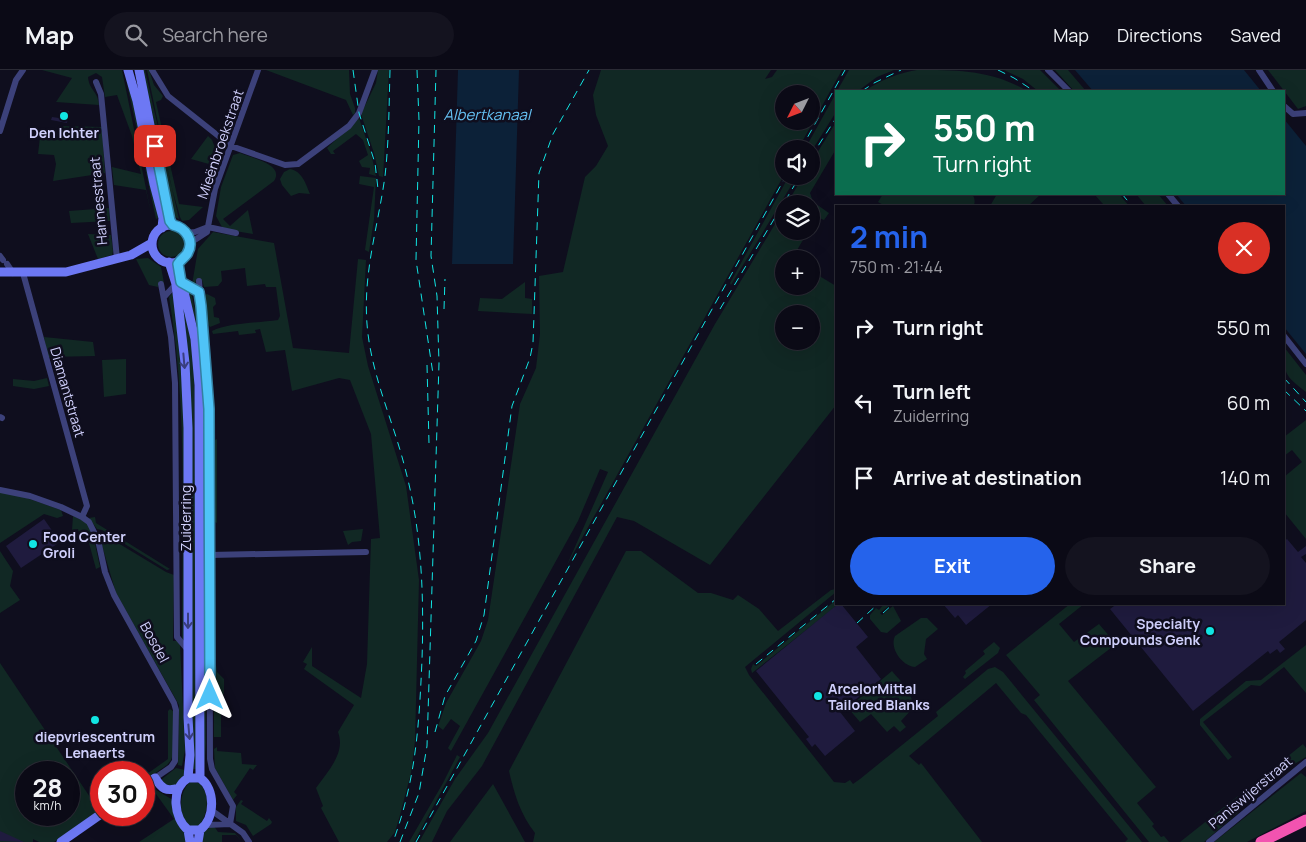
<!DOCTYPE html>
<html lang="en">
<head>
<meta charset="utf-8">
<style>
  body { margin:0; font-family:Manrope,sans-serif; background:#14131f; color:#f1f3f6; height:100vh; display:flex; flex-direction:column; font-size:19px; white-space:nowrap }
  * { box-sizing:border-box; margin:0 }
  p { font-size:16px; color:#9a9aa1 }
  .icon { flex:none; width:28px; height:28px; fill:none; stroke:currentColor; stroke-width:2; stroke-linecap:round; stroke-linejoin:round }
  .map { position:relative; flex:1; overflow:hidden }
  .side { position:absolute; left:835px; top:135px; width:450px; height:400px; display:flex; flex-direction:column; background:#0b0a16; border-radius:0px; box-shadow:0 5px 20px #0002,0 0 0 1px #2b2b35 }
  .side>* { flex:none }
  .top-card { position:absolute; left:835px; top:20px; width:450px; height:105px; border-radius:0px; box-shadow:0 5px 20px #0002,0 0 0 1px #2b2b35; background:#0b6e4f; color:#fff; overflow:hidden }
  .needle { width:32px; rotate:228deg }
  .controls { position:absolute; left:775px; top:15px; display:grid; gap:10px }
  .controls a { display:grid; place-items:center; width:45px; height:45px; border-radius:50%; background:#0b0a16; box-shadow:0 5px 20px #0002,0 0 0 1px #2b2b35; font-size:25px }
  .speed { position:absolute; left:15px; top:691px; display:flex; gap:10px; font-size:25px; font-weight:700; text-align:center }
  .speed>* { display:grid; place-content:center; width:65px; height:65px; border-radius:50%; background:#0b0a16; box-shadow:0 5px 20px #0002,0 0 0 1px #2b2b35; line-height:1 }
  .speed small { font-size:12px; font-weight:400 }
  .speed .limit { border:8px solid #d22; background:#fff; color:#111 }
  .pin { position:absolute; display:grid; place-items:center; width:42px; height:42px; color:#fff; margin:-21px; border-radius:10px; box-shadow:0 2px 8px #0006 }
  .me { position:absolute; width:55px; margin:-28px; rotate:0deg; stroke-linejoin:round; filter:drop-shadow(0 0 4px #0008) }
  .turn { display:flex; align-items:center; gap:18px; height:105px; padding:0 15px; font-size:22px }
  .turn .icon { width:65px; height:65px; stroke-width:2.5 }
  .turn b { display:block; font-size:35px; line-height:42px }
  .round { display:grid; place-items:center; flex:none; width:52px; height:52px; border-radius:26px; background:#14131f }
  .headline { display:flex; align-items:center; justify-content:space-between; height:85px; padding:0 15px }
  h1 { font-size:30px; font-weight:700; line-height:38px; color:#2563eb }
  .primary-button { display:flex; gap:10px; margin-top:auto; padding:10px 15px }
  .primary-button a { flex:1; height:58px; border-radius:30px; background:#2563eb; color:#fff; font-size:20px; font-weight:700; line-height:58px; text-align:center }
  .primary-button a+a { background:#14131f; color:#f1f3f6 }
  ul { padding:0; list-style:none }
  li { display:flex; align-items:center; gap:15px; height:75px; padding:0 15px }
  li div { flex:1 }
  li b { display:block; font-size:19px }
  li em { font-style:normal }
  header { display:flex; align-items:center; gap:30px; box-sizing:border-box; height:70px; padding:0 25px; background:#0b0a16; border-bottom:1px solid #2b2b35 }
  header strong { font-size:24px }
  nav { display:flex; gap:28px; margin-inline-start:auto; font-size:18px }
  .search { width:350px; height:45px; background:#14131f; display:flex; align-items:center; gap:12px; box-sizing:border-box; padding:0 18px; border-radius:28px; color:#9a9aa1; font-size:19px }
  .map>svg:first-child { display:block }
</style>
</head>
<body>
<header>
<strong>Map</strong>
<div class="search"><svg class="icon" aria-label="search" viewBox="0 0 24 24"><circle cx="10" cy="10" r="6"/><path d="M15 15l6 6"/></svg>Search here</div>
<nav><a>Map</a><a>Directions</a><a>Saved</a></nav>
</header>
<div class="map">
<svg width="1306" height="772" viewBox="0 0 1306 772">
  <rect width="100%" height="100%" fill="#0f0e1e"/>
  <!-- green -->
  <path fill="#112824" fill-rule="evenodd" d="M42 0H122L153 153 146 120 114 115 112 97 141 104 132 66 117 25 105 27 102 7 96 3 88 7C89 20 98 21 99 35L56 32 72 8Z
    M124 0H125L161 147 156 149Z
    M140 0H145L179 149C171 145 169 142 171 133L151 37Z
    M147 0H149L154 15 163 26 161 30 156 32 179 134 203 137 189 150 182 151 180 147 170 111Z
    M266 0H349L350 24 355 38V43L353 45 346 30Z
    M378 0H389L383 107 379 106 374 83 361 44 376 13Z
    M601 0H771L765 9 772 7 777 0H842L798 79H784V105L567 495 608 402 600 399 578 451 451 681 448 678 460 656 451 649 443 660 438 656 446 633 481 571 488 550 520 334 536 298 540 264 539 206 563 202 585 107 596 96 608 76 596 45 593 25ZM784 24H811V51H784Z
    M849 0H894L877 7 858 21H837Z
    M917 0C957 0 992 0 1027 21H865C880 10 899 3 917 0Z
    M1004 0H1040L1061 21H1038L1023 9Z
    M1055 0H1068L1086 21H1074Z
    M1268 0H1306V36L1298 39Z
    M836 23V42L811 82V79H805Z
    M359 48 371 83 376 106 369 104 370 98 362 97 359 91 368 85 363 70 356 64 333 81 335 84H331L327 78Z
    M836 52V79L810 123 813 132 829 143 824 150 817 147 811 156V134H787L803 106H811V93Z
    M61 56 102 57 105 103 53 111 56 94 54 85 38 84 40 67 59 63Z
    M208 66 212 70 220 90 216 96 191 89Z
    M240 83C251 88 285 94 274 111L223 149 230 156 248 140 253 164 223 159 216 146 221 117 233 85Z
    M290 99C302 101 306 114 310 124L299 123 291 126 282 115 280 109 284 102Z
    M360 106 376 108 374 149 369 182 365 180 374 117 359 114Z
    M789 106H797L731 215 730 213Z
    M883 124H972C975 128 975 131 974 136H885L878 132Z
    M997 124H1041L1028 136H990Z
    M1094 124H1119L1129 136H1101L1103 134Z
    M1136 124H1158L1168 136H1146Z
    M109 138 110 151 71 153 69 141Z
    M784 139V161H808L792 189H784V216H811V201L836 216V335L710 495 634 451 617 447 482 696 447 741 432 772H419L455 709 488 663 715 254ZM784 244H811V271H784Z
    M158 174a13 13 0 1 1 26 0a13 13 0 1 1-26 0Z
    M213 162 274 173 293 278 349 283 358 189 366 190 362 267 368 296 406 416 419 510 415 671 411 703 400 745 395 762 387 772H339L321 738 323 736 316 718C328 701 346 683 338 662L354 635 304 599 307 594 303 592 312 577V596L361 628 367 594 371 469 380 468 371 364 350 310 339 308 292 321 285 280 266 282 260 259 255 260 256 263 239 265 238 261 213 264 212 261C228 253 258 253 278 250L280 246 276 217H266L265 214 247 216 245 198 221 201 222 211 218 216 204 217 202 210H196L195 216 192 215 198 179Z
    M88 164 111 165 113 181 112 185 98 189Z
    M148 188 161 197 164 213 158 215V217L149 215 136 189Z
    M177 200 194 286 197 699H192V514Z
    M525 212V228L532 229V244L478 241 480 228 502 229Z
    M174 221 184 338 185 571 182 569C182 455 188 339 169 227Z
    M188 221 191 222 197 248 204 337 206 673 204 699 202 373Z
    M207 224 215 228 216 234 213 237 214 247 219 248 220 253 210 257 206 250 203 226Z
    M44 267 93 272 95 286 48 287Z
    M1284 277 1306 305V322C1284 305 1284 304 1284 277Z
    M126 289V324L104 327 102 290Z
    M47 308 49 316 34 319 13 316V309L34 311Z
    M1306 350V469L1284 442V407L1302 392 1292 380 1284 386V367Z
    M217 369V453L213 451V371Z
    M0 422 21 426 61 440 63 446 57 448 44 444 0 473Z
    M73 446 86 452 92 460 100 497 96 499 86 462 79 463 78 459 72 460Z
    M95 447 96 453 170 499 167 500 102 460 97 459 89 448Z
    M363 459 361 471 352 472 348 475 343 461Z
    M98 462 103 464 166 502 174 505 173 571H178L180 575 185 680 182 696 178 695 179 635 116 523Z
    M0 481 13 501 10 516 20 530 0 543Z
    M626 481H641L698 523H711L733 530 738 525 759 539 778 561 831 520 836 519V522L745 597 749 605 834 712 845 713 850 710 853 714 860 709 938 646 936 642 988 599 995 597 1003 602 1142 772H1125L1128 769 1026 645 1021 643 996 613 909 686 919 695 921 693 982 772H533L535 763C520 744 514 723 509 701Z
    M836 530V534H839L752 603 751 599 753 594 756 596Z
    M884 534H891L880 543 882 545 893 536 901 551 887 563 881 562 870 549V545L876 538 879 540Z
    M1070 534H1084L1059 554 1074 572 1099 554 1116 574 1068 611 1156 717 1137 733 1154 754 1152 756 1161 767 1164 766 1169 772H1149L1034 630 1040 625 1006 585Z
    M921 548H927L938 559 926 569 924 584 927 589 915 597C903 596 889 579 895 566Z
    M994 572 1000 578 998 583 965 609 963 607 966 603 965 601 985 584 983 581Z
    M1306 575V623L1284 597 1260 616 1251 615 1203 652 1232 687 1228 690 1200 655V649L1246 611 1261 610Z
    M0 593 98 739 101 738V740L54 772H39L33 769V772H0ZM26 702H69V745H26Z
    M216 595 217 602 224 609V623L221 629V667H214V596Z
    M892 601C902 613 913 622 913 638L901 651 906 657 900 662 894 656 887 662 871 644 860 652 848 638Z
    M170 639 173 641V684L171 690 167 695 144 711V706L168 689V641Z
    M1303 674 1306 678V687L1288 698 1262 720H1254L1251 716Z
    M217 677V681L241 683 242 694 257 695 253 700 250 698 234 722 237 725 233 730 215 698 214 679Z
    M457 685 460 687 414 772H409L443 713Z
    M176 698 189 701 179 714 171 718 162 712V709Z
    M1301 703 1306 707V741L1247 772H1214Z
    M190 712 199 713C211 724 208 744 199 756H191C177 748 179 721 190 712Z
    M493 714 525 772H450Z
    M151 717 173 730 188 772H139L174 749Z
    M1238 726 1243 732 1240 741 1204 772H1180Z
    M241 730 243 731 241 734 267 751 269 748 272 752 271 754 253 766 246 755 236 751V737Z
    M214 756 218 762 235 763 242 772 236 765H222V772H200C201 763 206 759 214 756Z"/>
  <!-- water -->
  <path fill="#0c2138" d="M458 0H519L513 194H452Z
    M1075 0H1244L1261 21H1093Z
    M1284 49 1306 76V284L1284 257V136H1186L1176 124H1284Z"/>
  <!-- building -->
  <path fill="#1f1b3e" d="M60 40 69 41 67 53 51 50 52 47 59 48Z
    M44 449 60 472 21 498 6 476Z
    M1287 469 1298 482 1306 476V484L1301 487 1306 493V550L1279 572 1285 579 1280 583 1277 579 1270 584 1268 581 1193 641 1110 539 1117 534H1284V471Z
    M838 534H841L868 567 856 577 881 609 840 642 855 661 825 686 815 674 812 677 806 669 809 667 756 601Z
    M943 534H992L966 555 958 545 955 548Z
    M0 761 24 772 0 771Z"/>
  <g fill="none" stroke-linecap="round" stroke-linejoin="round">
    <!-- street -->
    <path stroke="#3c417a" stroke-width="6" d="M152 0 168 26 231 76 285 95 298 94 349 56 359 43 375 0
      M1048 0 1069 21
      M1259 0 1273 21
      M96 12 101 24 117 189
      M1284 36 1293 44 1306 43
      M0 61 16 10 23 0
      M1168 124 1178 136
      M208 157 236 163
      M186 163 195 162 208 157
      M190 173 207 162 215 119 258 0
      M0 186 3 190
      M7 194 13 203
      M23 203 87 436 82 447
      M199 211 209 339 210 689 212 699 233 736 230 754
      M181 212 199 222
      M161 214 171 267 175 313 177 567 188 580
      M164 227 176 214
      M1284 266 1306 294
      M0 347 2 348
      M0 420 30 426 61 437 82 447 89 452 98 470 105 502 114 525 174 633 176 640 175 691 171 697 155 708
      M210 485 366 482
      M211 740 243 763 249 772
      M206 755 230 754
      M1209 772 1306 692"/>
    <!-- secondary -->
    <path stroke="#6d78f4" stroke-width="9" d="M128 0 137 31 154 114 163 148 162 158
      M139 0 167 140 173 155
      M152 174a19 19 0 1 1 38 0a19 19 0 1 1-38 0Z
      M180 190 178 196 195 269 199 315 200 708
      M169 192 176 214 185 293 188 358V647L190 685 188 708
      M0 202H66L131 185 152 173
      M188 708H200C216 719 215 749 200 760H188C174 748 170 719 188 708Z
      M144 716 155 708C162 719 166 722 179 718
      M188 760 190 772
      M61 772 101 744
      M198 772 200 760"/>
    <!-- highway -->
    <path stroke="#f253b0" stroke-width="11" d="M1261 772 1306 750"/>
    <!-- rail -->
    <path stroke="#11e5e3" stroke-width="1" stroke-dasharray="8 6" stroke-linecap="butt" d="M353 0 359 43 375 93 378 119
      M390 0C389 35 389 71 385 106 378 157 363 202 367 254 371 306 394 352 406 402 422 464 424 527 422 590 419 657 416 709 393 772
      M417 0 419 50 416 190 433 304
      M998 0 1014 8 1034 21
      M862 21 874 13 901 0
      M801 79 845 0
      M811 87 836 48
      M1122 124 1132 136
      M444 239 445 209
      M720 239 800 106
      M427 295 429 373
      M1284 308 1306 332
      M1284 320 1306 341
      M842 535 843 534
      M883 543 893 534
      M857 553 878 534
      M756 594 836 529
      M435 662 445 626 476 571 484 545 512 336 530 288 533 273 539 103 553 64 589 0
      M400 772 419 723 427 676 439 293 437 226 431 186 436 0
      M416 772 786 106"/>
  </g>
  <!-- one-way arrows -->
  <defs><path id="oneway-shaft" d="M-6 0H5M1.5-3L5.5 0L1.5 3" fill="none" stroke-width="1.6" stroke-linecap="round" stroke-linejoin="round" transform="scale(1.25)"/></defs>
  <g stroke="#393e7e">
    <use href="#oneway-shaft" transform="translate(184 291) rotate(85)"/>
    <use href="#oneway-shaft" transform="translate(188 551) rotate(90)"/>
    <use href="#oneway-shaft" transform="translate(189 662) rotate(85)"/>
  </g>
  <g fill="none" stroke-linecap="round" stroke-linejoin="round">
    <defs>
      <path id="route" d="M155 76 170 151 173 155C186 158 195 171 187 184 184 188 181 189 178 194L181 212 199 222 201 236 209 339 210 625"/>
    </defs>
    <!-- route casing -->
    <use href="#route" stroke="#337fa1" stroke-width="12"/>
    <!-- route -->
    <use href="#route" stroke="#4fc3f7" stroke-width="9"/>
  </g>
  <!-- markers -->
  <g fill="#11e5e3" stroke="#0f0e1e" stroke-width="2">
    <circle cx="64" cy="46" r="5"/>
    <circle cx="33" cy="474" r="5"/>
    <circle cx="1210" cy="561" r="5"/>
    <circle cx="818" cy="626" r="5"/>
    <circle cx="95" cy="650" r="5"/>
  </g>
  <g text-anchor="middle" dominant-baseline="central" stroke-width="5" stroke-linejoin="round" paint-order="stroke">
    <!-- poi labels -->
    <g font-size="14" font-weight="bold" fill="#cfcffb" stroke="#0f0e1e">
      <text x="64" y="62">Den Ichter</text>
      <text x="43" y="466" text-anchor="start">Food Center<tspan x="43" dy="16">Groli</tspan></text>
      <text x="1200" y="553" text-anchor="end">Specialty<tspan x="1200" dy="16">Compounds Genk</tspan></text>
      <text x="828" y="618" text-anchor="start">ArcelorMittal<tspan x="828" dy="16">Tailored Blanks</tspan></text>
      <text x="95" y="666">diepvriescentrum<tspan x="95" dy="16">Lenaerts</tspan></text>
    </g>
    <!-- street labels -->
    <g font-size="14" fill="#cfcffb" stroke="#0f0e1e">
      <text transform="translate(220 74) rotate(-71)">Mieënbroekstraat</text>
      <text transform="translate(98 131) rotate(-95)">Hannesstraat</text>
      <text transform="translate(68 322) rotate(74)">Diamantstraat</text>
      <text transform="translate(185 448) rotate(-90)">Zuiderring</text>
      <text transform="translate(155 572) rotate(61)">Bosdel</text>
      <text transform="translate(1250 722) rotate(-40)">Paniswijerstraat</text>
    </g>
    <!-- water labels -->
    <g font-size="15" font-style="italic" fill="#65c1f3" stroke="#0f0e1e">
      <text x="487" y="44">Albertkanaal</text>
    </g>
  </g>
</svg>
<div class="controls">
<a><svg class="needle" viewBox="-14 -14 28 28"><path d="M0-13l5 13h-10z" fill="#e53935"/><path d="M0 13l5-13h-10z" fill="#9a9aa1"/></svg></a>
<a><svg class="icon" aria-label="sound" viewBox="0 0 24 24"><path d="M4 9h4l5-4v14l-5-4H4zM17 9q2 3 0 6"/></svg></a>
<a><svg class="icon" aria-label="layers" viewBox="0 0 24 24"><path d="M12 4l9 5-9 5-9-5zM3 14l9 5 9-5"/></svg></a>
<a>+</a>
<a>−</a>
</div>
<div class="speed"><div>28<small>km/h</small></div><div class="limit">30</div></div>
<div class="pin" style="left:155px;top:76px;background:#d93025"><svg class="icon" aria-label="arrive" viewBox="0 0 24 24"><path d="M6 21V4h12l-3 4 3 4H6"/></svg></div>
<svg class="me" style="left:210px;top:625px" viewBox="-20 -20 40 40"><path d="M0-17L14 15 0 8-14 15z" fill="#4fc3f7" stroke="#fff" stroke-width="4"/></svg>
<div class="top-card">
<div class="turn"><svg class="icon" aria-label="right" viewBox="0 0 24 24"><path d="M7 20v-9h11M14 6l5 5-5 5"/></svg><div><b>550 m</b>Turn right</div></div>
</div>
<section class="side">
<div class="headline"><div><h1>2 min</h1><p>750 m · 21:44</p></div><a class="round" style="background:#d93025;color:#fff"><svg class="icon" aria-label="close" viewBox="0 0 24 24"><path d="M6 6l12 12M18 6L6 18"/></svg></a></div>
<ul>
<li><svg class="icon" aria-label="right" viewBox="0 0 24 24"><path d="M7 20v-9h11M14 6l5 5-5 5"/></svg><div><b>Turn right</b></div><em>550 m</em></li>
<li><svg class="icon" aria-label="left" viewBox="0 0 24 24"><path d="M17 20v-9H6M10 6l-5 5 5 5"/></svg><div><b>Turn left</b><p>Zuiderring</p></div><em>60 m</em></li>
<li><svg class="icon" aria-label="arrive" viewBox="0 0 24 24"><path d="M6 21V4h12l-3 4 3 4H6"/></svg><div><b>Arrive at destination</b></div><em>140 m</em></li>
</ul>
<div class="primary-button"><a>Exit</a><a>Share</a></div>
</section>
</div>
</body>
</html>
